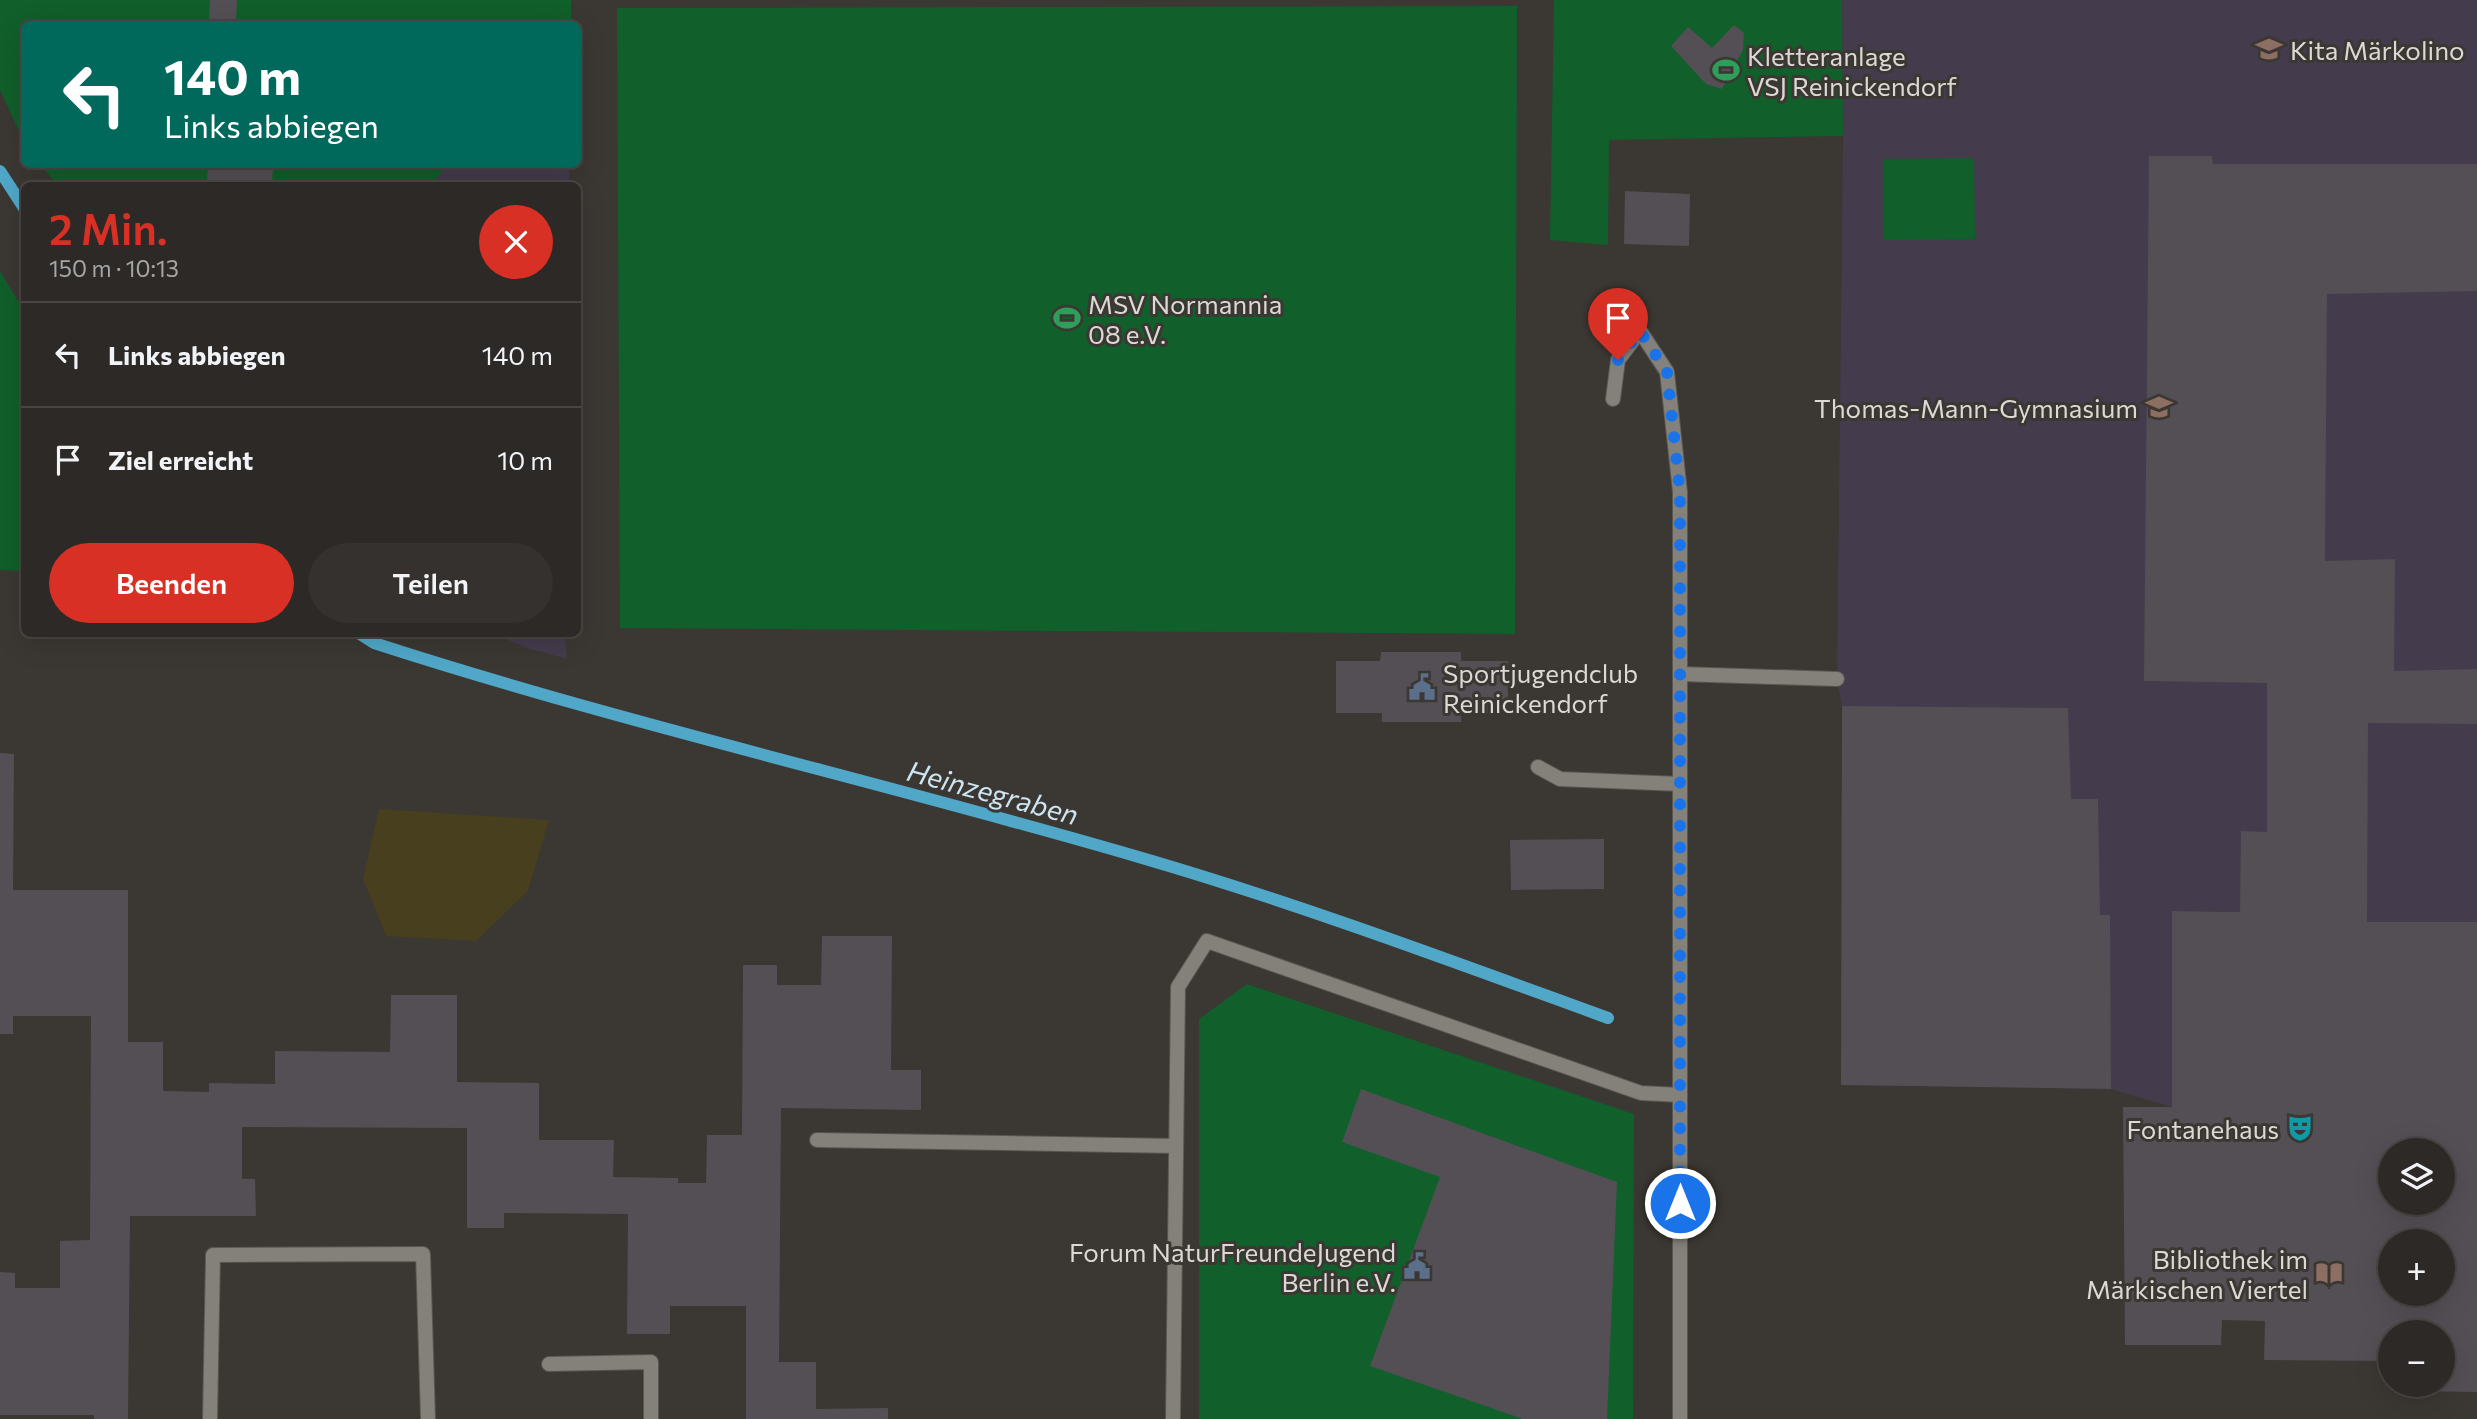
<!DOCTYPE html>
<html lang="de">
<head>
<meta charset="utf-8">
<style>
  body { margin:0; font-family:Commissioner,sans-serif; background:#34312e; color:#f1f3f6; height:100vh; display:flex; flex-direction:column; font-size:26px; white-space:nowrap }
  * { box-sizing:border-box; margin:0 }
  p { font-size:23px; color:#a6a6a7 }
  .icon { flex:none; width:38px; height:38px; fill:none; stroke:currentColor; stroke-width:2; stroke-linecap:round; stroke-linejoin:round }
  .map { position:relative; flex:1; overflow:hidden }
  .side { position:absolute; left:21px; top:182px; width:560px; height:455px; display:flex; flex-direction:column; background:#2c2926; border-radius:10px; box-shadow:0 7px 28px #0002,0 0 0 2px #484543 }
  .side>* { flex:none }
  .banner { position:absolute; left:21px; top:21px; width:560px; height:147px; border-radius:10px; box-shadow:0 7px 28px #0002,0 0 0 2px #484543; background:#00695c; color:#fff; overflow:hidden }
  .buttons { position:absolute; left:2378px; top:1138px; display:grid; gap:14px }
  .buttons a { display:grid; place-items:center; width:77px; height:77px; border-radius:50%; background:#2c2926; box-shadow:0 7px 28px #0002,0 0 0 2px #484543; font-size:35px }
  .pin { position:absolute; display:grid; place-items:center; width:60px; height:60px; color:#fff; margin:-72px -30px; border-radius:50% 50% 50% 0; rotate:-45deg; box-shadow:0 0 7px #0007 }
  .pin .icon { rotate:45deg }
  .me { position:absolute; width:77px; margin:-38px; rotate:0deg; stroke-linejoin:round; filter:drop-shadow(0 0 5px #0008) }
  .turn { display:flex; align-items:center; gap:24px; height:147px; padding:0 28px; font-size:32px }
  .turn .icon { width:91px; height:91px; stroke-width:2.5 }
  .turn b { display:block; font-size:49px; line-height:60px }
  .round { display:grid; place-items:center; flex:none; width:74px; height:74px; border-radius:37px; background:#34312e }
  .headline { display:flex; align-items:center; justify-content:space-between; height:119px; padding:0 28px }
  h1 { font-size:42px; font-weight:600; line-height:52px; color:#d93025 }
  .cta { display:flex; gap:14px; margin-top:auto; padding:14px 28px }
  .cta a { flex:1; height:80px; border-radius:42px; background:#d93025; color:#fff; font-size:28px; font-weight:600; line-height:80px; text-align:center }
  .cta a+a { background:#34312e; color:#f1f3f6 }
  ul { padding:0; list-style:none }
  li { display:flex; align-items:center; gap:21px; height:105px; padding:0 28px; border-top:2px solid #484543 }
  li div { flex:1 }
  li b { display:block; font-size:26px }
  li em { font-style:normal }
  .map>svg:first-child { display:block }
</style>
</head>
<body>
<div class="map">
<svg width="2477" height="1419" viewBox="0 0 2477 1419">
  <rect width="100%" height="100%" fill="#3b3732"/>
  <!-- education -->
  <path fill="#443b4c" d="M1842 0H2477V922H2367L2240 912 2173 911 2172 1107 2111 1089 1841 1085 1842 706 1837 679 1843 136Z
    M448 165H569V185L429 186Z
    M493 634H565L567 659 530 649Z"/>
  <!-- green -->
  <path fill="#115f2b" d="M0 0H571V24H24V142L0 90Z
    M1554 0H1842L1843 136 1609 140 1608 245 1550 240Z
    M1517 6 1515 634 620 628 617 8Z
    M1974 158 1975 239 1884 240V159Z
    M41 165H448L429 186 57 185Z
    M0 271 24 311V571L0 570Z
    M1247 984 1634 1114 1633 1419H1199V1019Z"/>
  <!-- sand -->
  <path fill="#483f1f" d="M379 809 549 820 528 891 476 941 386 936 363 879Z"/>
  <g fill="none" stroke-linecap="round" stroke-linejoin="round">
    <!-- stream -->
    <path stroke="#50a7c8" stroke-width="12" d="M0 171 24 208
      M360 634 374 643C627 725 887 783 1142 858 1300 904 1454 962 1608 1018"/>
  </g>
  <!-- building -->
  <path fill="#534f55" fill-rule="evenodd" d="M210 0H237L236 21 209 20Z
    M1734 25 1744 33 1743 50 1722 89 1706 84 1671 46 1688 27 1712 48Z
    M2149 156H2212L2213 164H2477V291L2327 294 2325 561 2395 559 2394 671 2477 669V724L2368 723 2367 922H2477V1392L2405 1391V1384H2443V1332H2390V1361L2264 1360 2265 1321 2222 1320 2221 1345H2125L2123 1107H2172V911L2240 912 2241 831 2267 832V683L2144 681ZM2390 1150H2443V1202H2390ZM2390 1241H2443V1293H2390Z
    M208 164H273L272 185 207 182Z
    M1625 191 1690 194 1689 246 1624 244Z
    M1381 652H1461V661H1508V713H1461V722H1382V713H1336V661H1380Z
    M1842 706 2068 708 2071 799H2098L2100 915H2110L2111 1089 1841 1085Z
    M0 753 14 754 13 890H128V1042H163V1091L209 1092V1083L275 1084V1051L390 1052 391 995H457V1082L539 1083V1140H614L613 1177 678 1178V1183H706L707 1135H742L743 965H777V985H821L822 936H892L891 1070H921V1110L781 1108 779 1362H816V1409L888 1408V1419H746V1306H670V1334H627L628 1214 504 1213V1228H467V1128L242 1127V1179H255L256 1216H130L128 1419H94V1415H0V1272L15 1273V1288H60V1241L90 1240 91 1016H13V1034H0Z
    M1604 839V889L1511 890 1510 840Z
    M1361 1089 1617 1182 1607 1419H1523L1370 1366 1440 1177 1342 1142Z"/>
  <g fill="none" stroke-linecap="round" stroke-linejoin="round">
    <defs>
      <path id="lane" d="M1613 399 1618 360 1640 331
        M1680 674 1837 679
        M1538 767 1560 779 1680 784
        M817 1140 1176 1146
        M549 1364 651 1362V1419
        M210 1419 213 1255 423 1254 428 1419
        M1173 1419 1178 987 1207 941 1641 1093 1680 1095"/>
      <path id="street" d="M1640 331 1667 372 1680 492V1419"/>
    </defs>
    <!-- lane casing -->
    <use href="#lane" stroke="#5a5652" stroke-width="16"/>
    <!-- street casing -->
    <use href="#street" stroke="#5a5652" stroke-width="16"/>
    <!-- lane -->
    <use href="#lane" stroke="#84807a" stroke-width="14"/>
    <!-- street -->
    <use href="#street" stroke="#84807a" stroke-width="14"/>
  </g>
  <g fill="none" stroke-linecap="round" stroke-linejoin="round">
    <!-- route -->
    <path stroke="#1a73e8" stroke-width="12" stroke-dasharray="0 21.6" d="M1618 360 1640 331 1667 372 1680 492V1203"/>
  </g>
  <!-- icons -->
  <defs>
    <symbol id="school-bare" viewBox="-9 -9 18 18"><path d="M0-5L7-2L0 1L-7-2ZM-4 1L0 2.5L4 1V4Q0 6-4 4Z" fill="#8d6e63" stroke="#3b3732" stroke-width="2.5" paint-order="stroke"/></symbol>
    <symbol id="stadium-bare" viewBox="-9 -9 18 18"><path d="M0-5a6.5 5 0 1 0 0 10a6.5 5 0 1 0 0-10ZM-3.5-1.8h7v3.6h-7Z" fill="#2e9e5b" stroke="#3b3732" stroke-width="2.5" paint-order="stroke"/></symbol>
    <symbol id="civic-bare" viewBox="-9 -9 18 18"><path d="M-.6-6.5H3V-4.5H.6V-3L4-1V1h2V6H-6V1h2V-1L-.6-3ZM-1.2 2.5V6h2.4V2.5Z" fill="#5c6f8a" stroke="#3b3732" stroke-width="2.5" paint-order="stroke"/></symbol>
    <symbol id="theatre-bare" viewBox="-9 -9 18 18"><path d="M-5-5.5Q0-4 5-5.5V0Q5 5 0 6Q-5 5-5 0ZM-3.3-2.5H-1v1.5H-3.3ZM1-2.5H3.3v1.5H1ZM-2.8 1Q0 5.5 2.8 1Z" fill="#0f9aa8" stroke="#3b3732" stroke-width="2.5" paint-order="stroke"/></symbol>
    <symbol id="library-bare" viewBox="-9 -9 18 18"><path d="M-6-4Q-3-5.5-.7-3.5V5Q-3 3-6 4ZM6-4Q3-5.5 .7-3.5V5Q3 3 6 4Z" fill="#8d6e63" stroke="#3b3732" stroke-width="2.5" paint-order="stroke"/></symbol>
  </defs>
  <g fill-rule="evenodd">
    <use href="#school-bare" x="2250" y="30" width="38" height="38"/>
    <use href="#stadium-bare" x="1707" y="51" width="38" height="38"/>
    <use href="#stadium-bare" x="1048" y="299" width="38" height="38"/>
    <use href="#school-bare" x="2140" y="388" width="38" height="38"/>
    <use href="#civic-bare" x="1403" y="668" width="38" height="38"/>
    <use href="#theatre-bare" x="2281" y="1109" width="38" height="38"/>
    <use href="#civic-bare" x="1398" y="1247" width="38" height="38"/>
    <use href="#library-bare" x="2310" y="1254" width="38" height="38"/>
  </g>
  <g text-anchor="middle" dominant-baseline="central" stroke-width="6" stroke-linejoin="round" paint-order="stroke">
    <!-- poi labels -->
    <g font-size="26" fill="#dbd8d5" stroke="#3b3732" text-anchor="start">
      <text x="2290" y="49">Kita Märkolino</text>
      <text x="1747" y="55">Kletteranlage<tspan x="1747" dy="30">VSJ Reinickendorf</tspan></text>
      <text x="1088" y="303">MSV Normannia<tspan x="1088" dy="30">08 e.V.</tspan></text>
      <text x="2138" y="407" text-anchor="end">Thomas-Mann-Gymnasium</text>
      <text x="1443" y="672">Sportjugendclub<tspan x="1443" dy="30">Reinickendorf</tspan></text>
      <text x="2279" y="1128" text-anchor="end">Fontanehaus</text>
      <text x="1396" y="1251" text-anchor="end">Forum NaturFreundeJugend<tspan x="1396" dy="30">Berlin e.V.</tspan></text>
      <text x="2308" y="1258" text-anchor="end">Bibliothek im<tspan x="2308" dy="30">Märkischen Viertel</tspan></text>
    </g>
    <!-- water labels -->
    <g font-size="28" font-style="italic" fill="#cde4f1" stroke="#3b3732">
      <text transform="translate(993 792) rotate(15)">Heinzegraben</text>
    </g>
  </g>
</svg>
<div class="buttons">
<a><svg class="icon" aria-label="layers" viewBox="0 0 24 24"><path d="M12 4l9 5-9 5-9-5zM3 14l9 5 9-5"/></svg></a>
<a>+</a>
<a>−</a>
</div>
<div class="pin" style="left:1618px;top:360px;background:#d93025"><svg class="icon" aria-label="arrive" viewBox="0 0 24 24"><path d="M6 21V4h12l-3 4 3 4H6"/></svg></div>
<svg class="me" style="left:1680px;top:1203px" viewBox="-20 -20 40 40"><circle r="17" fill="#1a73e8" stroke="#fff" stroke-width="3"/><path d="M0-11L8 9 0 5-8 9z" fill="#fff"/></svg>
<div class="banner">
<div class="turn"><svg class="icon" aria-label="left" viewBox="0 0 24 24"><path d="M17 20v-9H6M10 6l-5 5 5 5"/></svg><div><b>140 m</b>Links abbiegen</div></div>
</div>
<section class="side">
<div class="headline"><div><h1>2 Min.</h1><p>150 m · 10:13</p></div><a class="round" style="background:#d93025;color:#fff"><svg class="icon" aria-label="close" viewBox="0 0 24 24"><path d="M6 6l12 12M18 6L6 18"/></svg></a></div>
<ul>
<li><svg class="icon" aria-label="left" viewBox="0 0 24 24"><path d="M17 20v-9H6M10 6l-5 5 5 5"/></svg><div><b>Links abbiegen</b></div><em>140 m</em></li>
<li><svg class="icon" aria-label="arrive" viewBox="0 0 24 24"><path d="M6 21V4h12l-3 4 3 4H6"/></svg><div><b>Ziel erreicht</b></div><em>10 m</em></li>
</ul>
<div class="cta"><a>Beenden</a><a>Teilen</a></div>
</section>
</div>
</body>
</html>
